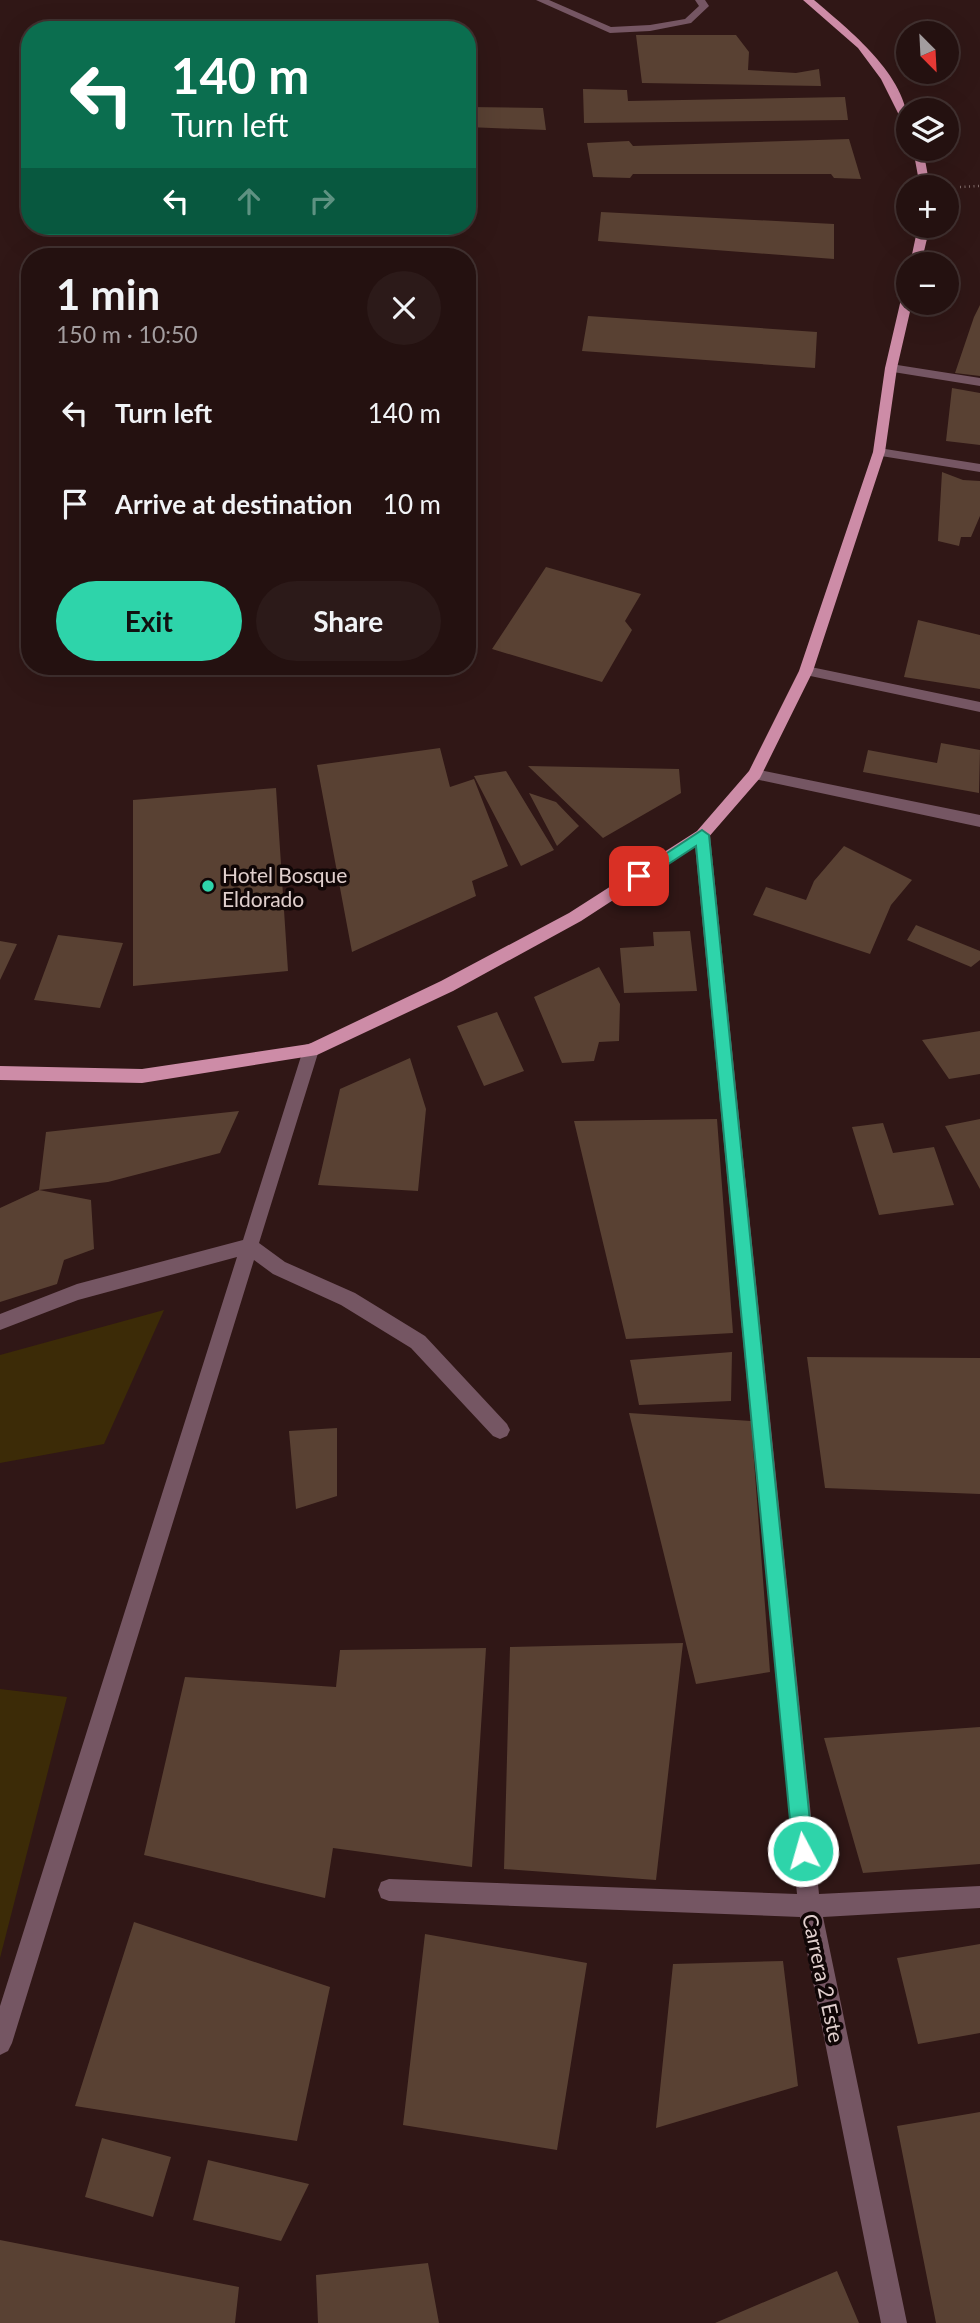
<!DOCTYPE html>
<html lang="en">
<head>
<meta charset="utf-8">
<style>
  body { margin:0; font-family:Lato,sans-serif; background:#2c1a19; color:#f1f3f6; height:100vh; display:flex; flex-direction:column; font-size:26px; white-space:nowrap }
  * { box-sizing:border-box; margin:0 }
  p { font-size:23px; color:#a39d9f }
  .icon { flex:none; width:38px; height:38px; fill:none; stroke:currentColor; stroke-width:2; stroke-linecap:round; stroke-linejoin:round }
  .map { position:relative; flex:1; overflow:hidden }
  .panel { position:absolute; left:21px; top:248px; width:455px; height:427px; display:flex; flex-direction:column; background:#241110; border-radius:28px; box-shadow:0 7px 28px #0002,0 0 0 2px #413130 }
  .panel>* { flex:none }
  .hud { position:absolute; left:21px; top:21px; width:455px; height:214px; border-radius:28px; box-shadow:0 7px 28px #0002,0 0 0 2px #413130; background:#0b6e4f; color:#fff; overflow:hidden }
  .needle { width:46px; rotate:156deg }
  .fabs { position:absolute; left:896px; top:21px; display:grid; gap:14px }
  .fabs a { display:grid; place-items:center; width:63px; height:63px; border-radius:50%; background:#241110; box-shadow:0 7px 28px #0002,0 0 0 2px #413130; font-size:35px }
  .pin { position:absolute; display:grid; place-items:center; width:60px; height:60px; color:#fff; margin:-30px; border-radius:14px; box-shadow:0 4px 10px #0006 }
  .me { position:absolute; width:77px; margin:-38px; rotate:354deg; stroke-linejoin:round; filter:drop-shadow(0 0 5px #0008) }
  .turn { display:flex; align-items:center; gap:24px; height:147px; padding:0 35px; font-size:32px }
  .turn .icon { width:91px; height:91px; stroke-width:2.5 }
  .turn b { display:block; font-size:49px; line-height:60px }
  .lanes { display:flex; align-items:center; height:66px; padding:0 35px; background:#0003; justify-content:center; gap:35px; direction:ltr }
  .lanes .off { opacity:.35 }
  .round { display:grid; place-items:center; flex:none; width:74px; height:74px; border-radius:37px; background:#2c1a19 }
  .head { display:flex; align-items:center; justify-content:space-between; height:119px; padding:0 35px }
  h1 { font-size:42px; font-weight:700; line-height:52px }
  .cta { display:flex; gap:14px; margin-top:auto; padding:14px 35px }
  .cta a { flex:1; height:80px; border-radius:42px; background:#2ed4aa; color:#111; font-size:28px; font-weight:700; line-height:80px; text-align:center }
  .cta a+a { background:#2c1a19; color:#f1f3f6 }
  ul { padding:0; list-style:none }
  li { display:flex; align-items:center; gap:21px; height:91px; padding:0 35px }
  li div { flex:1 }
  li b { display:block; font-size:26px }
  li em { font-style:normal }
  .map>svg:first-child { display:block }
</style>
</head>
<body>
<div class="map">
<svg width="980" height="2323" viewBox="0 0 980 2323">
  <rect width="100%" height="100%" fill="#301716"/>
  <!-- green -->
  <path fill="#3c2b07" d="M164 1310 104 1444 0 1463V1355Z
    M0 1689 67 1697 0 1958Z"/>
  <!-- building -->
  <path fill="#594133" d="M636 35H736L749 52 748 70 796 73 819 69 821 86 642 83Z
    M583 89 627 90 628 101 845 97 848 120 584 123Z
    M468 107 543 108 546 130 467 127Z
    M849 139 861 179 834 178 831 174H633L630 178 593 177 587 143 629 141 633 146Z
    M601 212 834 224V259L598 241Z
    M980 305V376L955 373 974 317Z
    M588 316 817 332 815 368 582 351Z
    M952 388 980 393V445L946 441Z
    M942 472 963 480 980 481V516L971 537H961L959 546 938 541Z
    M546 567 641 594 625 621 632 630 602 682 492 649Z
    M918 620 980 635V689L904 677Z
    M941 743 980 750 979 793 863 772 868 750 937 763Z
    M440 748 450 787 474 779 508 866 472 881 476 896 352 952 317 765Z
    M528 766 679 769 681 793 603 838Z
    M506 771 554 850 521 866 474 776Z
    M276 788 288 971 133 986V800Z
    M529 793 556 802 579 826 557 846Z
    M844 846 912 880 891 905 870 954 753 915 766 887 806 900 814 881Z
    M916 925 980 951V960L971 967 907 940Z
    M690 931 697 991 624 993 620 948 654 946 653 932Z
    M58 935 123 943 100 1008 34 1000Z
    M0 941 17 944 0 980Z
    M599 967 620 1004 619 1041 599 1042 594 1061 562 1063 534 997Z
    M497 1012 524 1071 484 1086 457 1026Z
    M980 1031V1074L949 1079 922 1040Z
    M410 1058 426 1109 418 1191 318 1185 340 1089Z
    M239 1111 220 1153 108 1182 39 1190 91 1200 94 1249 64 1260 57 1284 0 1302V1208L39 1190 46 1132Z
    M717 1119 733 1333 626 1339 574 1121Z
    M980 1119V1189L945 1126Z
    M883 1123 893 1153 934 1147 954 1205 879 1215 852 1127Z
    M732 1352 731 1401 639 1405 630 1360Z
    M807 1357 980 1358V1494L825 1488Z
    M629 1413 751 1421 770 1672 696 1684Z
    M337 1428V1496L296 1509 289 1431Z
    M683 1643 656 1880 504 1869 510 1647Z
    M486 1648 472 1867 333 1848 325 1898 144 1855 185 1677 336 1687 340 1650Z
    M980 1727V1864L863 1873 824 1738Z
    M134 1922 330 1987 297 2141 75 2106Z
    M425 1934 587 1963 557 2150 403 2125Z
    M980 1944V2033L918 2044 897 1958Z
    M783 1961 798 2086 656 2128 673 1964Z
    M980 2112V2323H936L897 2126Z
    M102 2138 171 2157 153 2217 85 2197Z
    M208 2160 309 2184 281 2241 193 2220Z
    M0 2240 239 2287 235 2323H0Z
    M428 2263 439 2323H318L316 2275Z
    M837 2271 859 2323H715Z"/>
  <g fill="none" stroke-linecap="round" stroke-linejoin="round">
    <!-- path -->
    <path stroke="#7f6a68" stroke-width="2.5" stroke-dasharray="1 3.5" stroke-linecap="butt" d="M960 187 980 186"/>
    <!-- minor -->
    <path fill="#755663" fill-rule="evenodd" d="M536 0H549L611 27 650 25 685 19 699 6 695 0H705L709 6 691 23 650 31 610 33Z
      M891 364 980 378V386L887 371 885 368Z
      M879 448 980 464V472L875 455 873 452Z
      M806 666 980 702V712L801 674V668Z
      M755 769 980 815V827L750 778 748 774Z
      M702 829 710 835 819 1894 980 1886V1908L823 1917 907 2323H881L800 1917 389 1901 381 1898 378 1890 381 1882 389 1879 797 1894 694 835Z
      M311 1043 317 1045 319 1050 259 1243 285 1262 355 1293 425 1336 507 1424 510 1430 507 1436 500 1439 493 1436 411 1348 341 1305 273 1274 254 1260 12 2043 8 2051 0 2055V2006L237 1257 78 1300 0 1330V1314L77 1284 243 1240 303 1050 305 1045Z"/>
    <!-- major -->
    <path fill="#cd8ca7" fill-rule="evenodd" d="M803 0H814C849 30 908 76 908 126L903 123 881 79 858 48Z
      M913 149H923L930 187H920Z
      M918 226H930L921 264H910Z
      M908 292V303H912L897 368 885 452 813 671 760 778 707 839 581 921 453 991 317 1055 142 1083 0 1080V1066L142 1069 309 1044 441 981 569 913 697 831 749 771 799 671 873 452 885 368 902 295Z"/>
  </g>
  <!-- route -->
  <path fill="#2ed4aa" stroke="#1e8a6e" stroke-width="2" d="M702 830 709 835 813 1851 810 1858 803 1861 796 1858 793 1851 696 846 644 880H634L632 876Z"/>
  <!-- markers -->
  <circle fill="#2ed4aa" stroke="#100606" stroke-width="2.5" cx="208" cy="886" r="7"/>
  <g text-anchor="middle" dominant-baseline="central" stroke-width="7" stroke-linejoin="round" paint-order="stroke">
    <!-- poi labels -->
    <g font-size="21" fill="#e0cfcd" stroke="#100606" text-anchor="start">
      <text x="222" y="874">Hotel Bosque<tspan x="222" dy="24">Eldorado</tspan></text>
    </g>
    <!-- street labels -->
    <g font-size="21" fill="#e0cfcd" stroke="#100606">
      <text transform="translate(824 1978) rotate(78)">Carrera 2 Este</text>
    </g>
  </g>
</svg>
<div class="fabs">
<a><svg class="needle" viewBox="-14 -14 28 28"><path d="M0-13l5 13h-10z" fill="#e53935"/><path d="M0 13l5-13h-10z" fill="#a39d9f"/></svg></a>
<a><svg class="icon" aria-label="layers" viewBox="0 0 24 24"><path d="M12 4l9 5-9 5-9-5zM3 14l9 5 9-5"/></svg></a>
<a>+</a>
<a>−</a>
</div>
<div class="pin" style="left:639px;top:876px;background:#d93025"><svg class="icon" aria-label="arrive" viewBox="0 0 24 24"><path d="M6 21V4h12l-3 4 3 4H6"/></svg></div>
<svg class="me" style="left:803px;top:1851px" viewBox="-20 -20 40 40"><circle r="17" fill="#2ed4aa" stroke="#fff" stroke-width="3"/><path d="M0-11L8 9 0 5-8 9z" fill="#fff"/></svg>
<div class="hud">
<div class="turn"><svg class="icon" aria-label="left" viewBox="0 0 24 24"><path d="M17 20v-9H6M10 6l-5 5 5 5"/></svg><div><b>140 m</b>Turn left</div></div>
<div class="lanes"><svg class="icon" aria-label="left" viewBox="0 0 24 24"><path d="M17 20v-9H6M10 6l-5 5 5 5"/></svg><svg class="icon off" aria-label="ahead" viewBox="0 0 24 24"><path d="M12 20V5M6 11l6-6 6 6"/></svg><svg class="icon off" aria-label="right" viewBox="0 0 24 24"><path d="M7 20v-9h11M14 6l5 5-5 5"/></svg></div>
</div>
<section class="panel">
<div class="head"><div><h1>1 min</h1><p>150 m · 10:50</p></div><a class="round"><svg class="icon" aria-label="close" viewBox="0 0 24 24"><path d="M6 6l12 12M18 6L6 18"/></svg></a></div>
<ul>
<li><svg class="icon" aria-label="left" viewBox="0 0 24 24"><path d="M17 20v-9H6M10 6l-5 5 5 5"/></svg><div><b>Turn left</b></div><em>140 m</em></li>
<li><svg class="icon" aria-label="arrive" viewBox="0 0 24 24"><path d="M6 21V4h12l-3 4 3 4H6"/></svg><div><b>Arrive at destination</b></div><em>10 m</em></li>
</ul>
<div class="cta"><a>Exit</a><a>Share</a></div>
</section>
</div>
</body>
</html>
